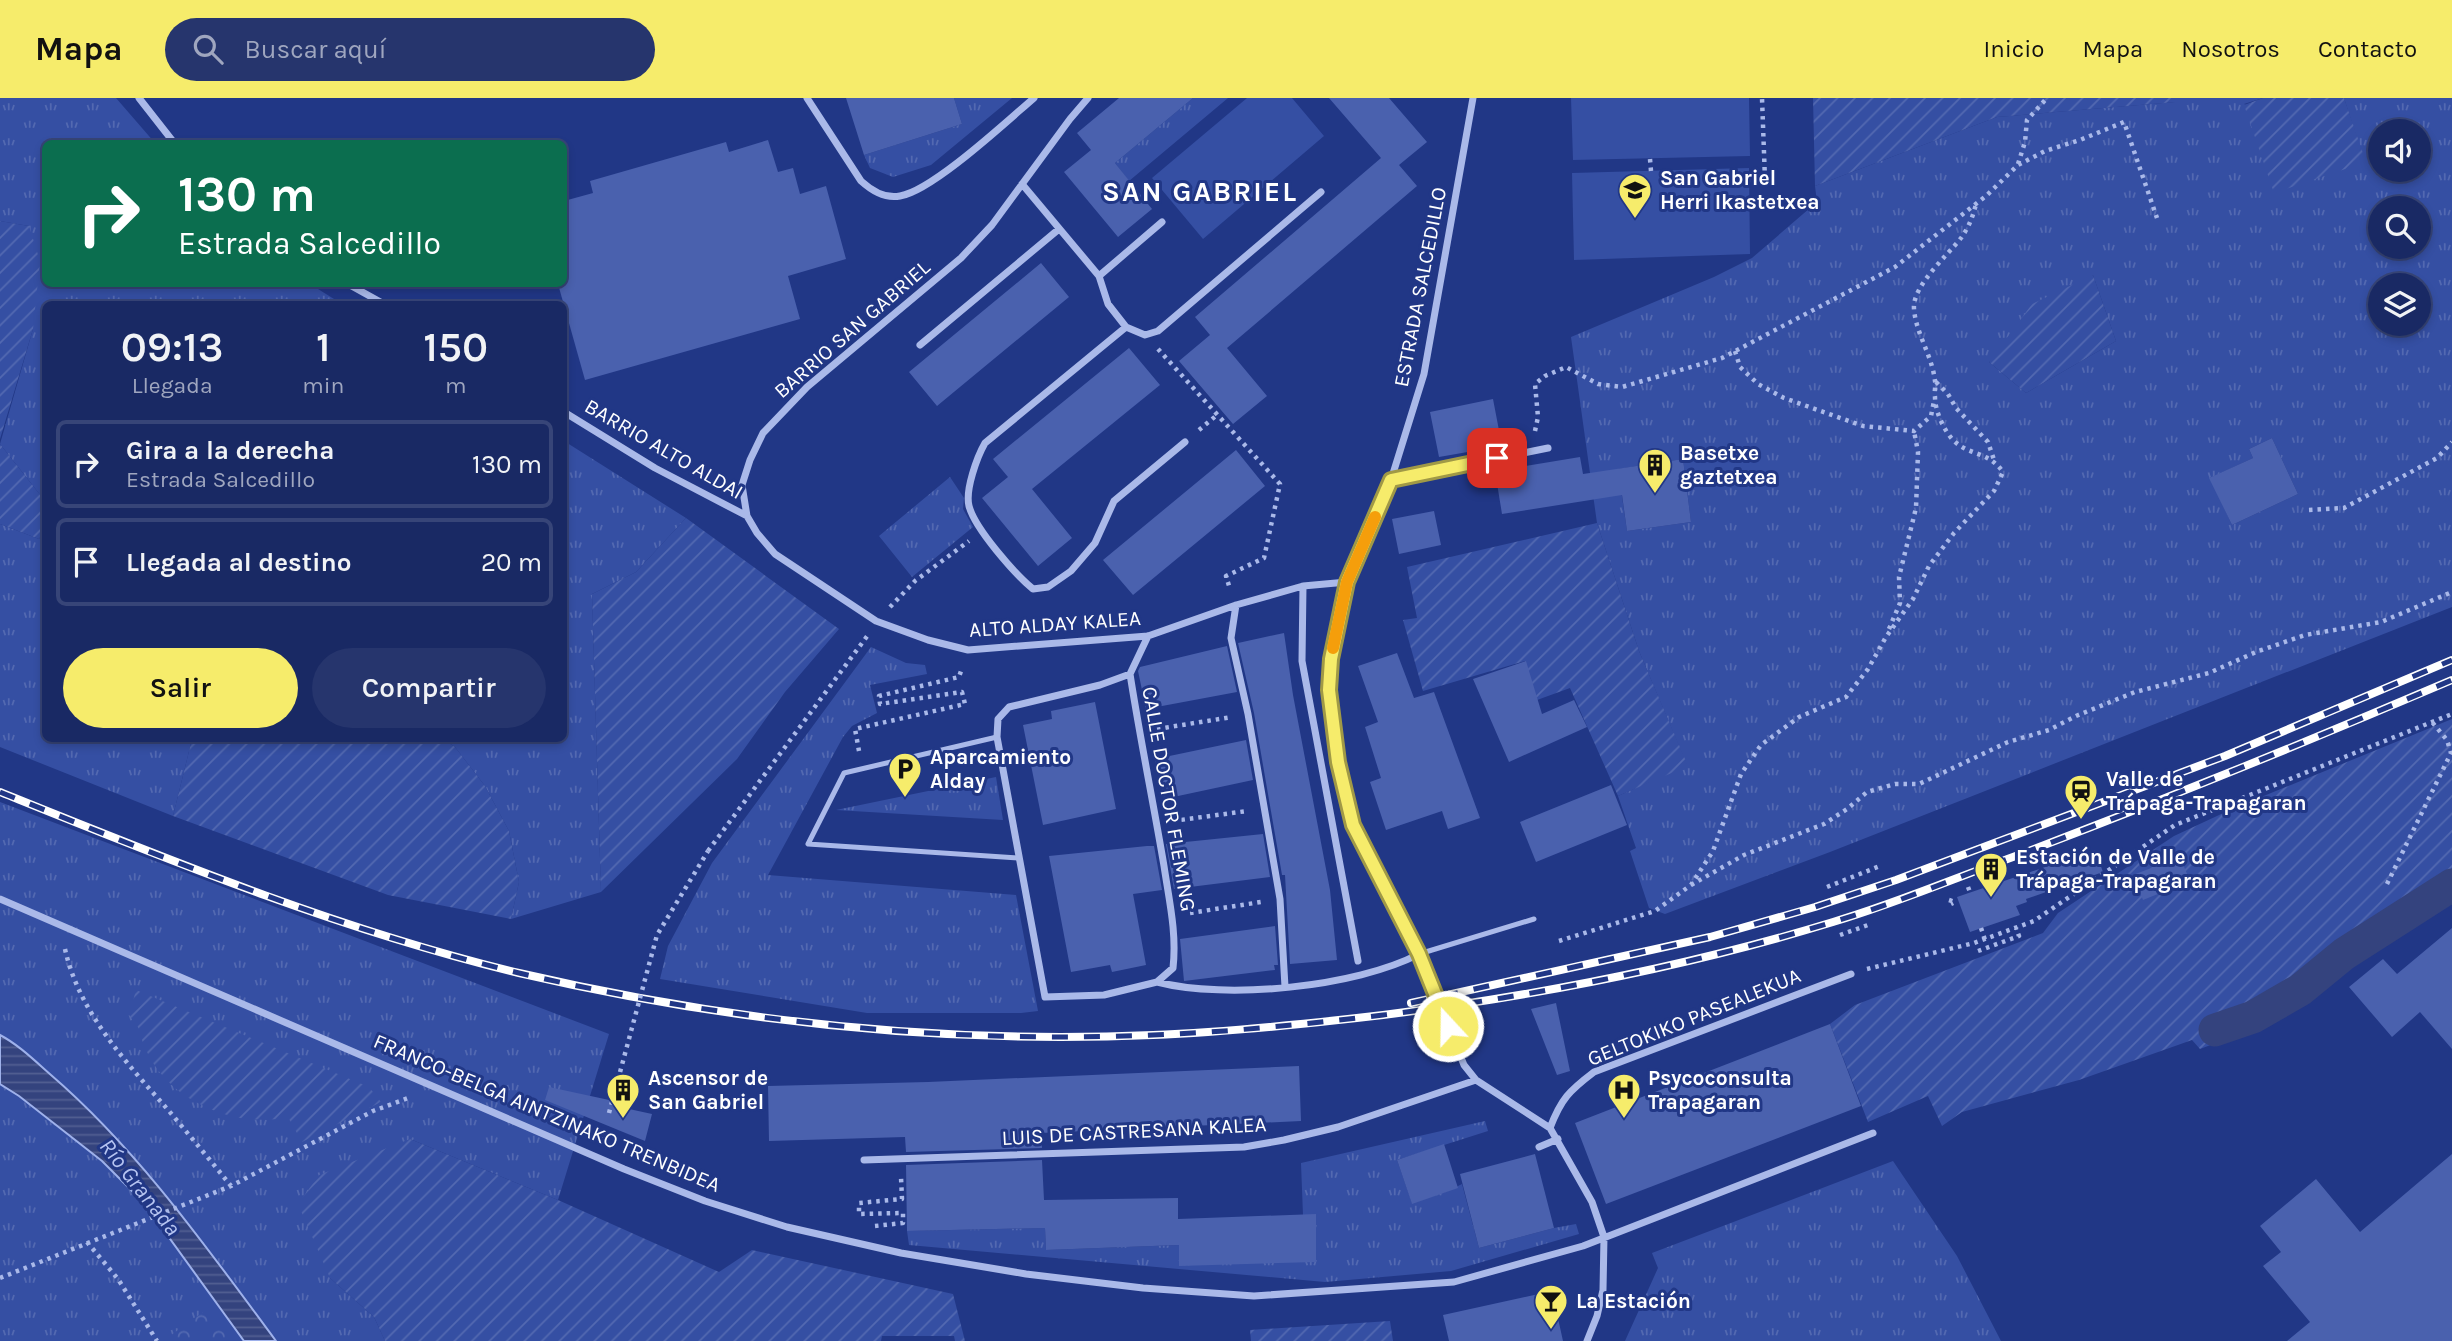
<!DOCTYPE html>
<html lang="es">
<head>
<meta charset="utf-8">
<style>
  body { margin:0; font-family:Karla,sans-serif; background:#26356d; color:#f1f3f6; height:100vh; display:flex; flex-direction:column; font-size:26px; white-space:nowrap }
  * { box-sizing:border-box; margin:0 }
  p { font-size:23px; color:#9fa6bf }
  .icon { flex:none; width:38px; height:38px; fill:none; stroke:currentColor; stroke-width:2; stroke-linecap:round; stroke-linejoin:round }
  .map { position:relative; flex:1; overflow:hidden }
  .sheet { position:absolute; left:42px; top:203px; width:525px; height:441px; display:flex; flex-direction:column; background:#192964; border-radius:10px; box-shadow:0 4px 10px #0003,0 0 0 2px #374578 }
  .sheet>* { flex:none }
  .banner { position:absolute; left:42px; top:42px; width:525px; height:147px; border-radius:10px; box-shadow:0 4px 10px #0003,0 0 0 2px #374578; background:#0b6e4f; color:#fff; overflow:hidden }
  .fabs { position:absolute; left:2368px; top:21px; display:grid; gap:14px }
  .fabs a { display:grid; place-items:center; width:63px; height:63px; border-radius:50%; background:#192964; box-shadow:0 4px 10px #0003,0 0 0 2px #374578; font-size:35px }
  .pin { position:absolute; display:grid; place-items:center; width:60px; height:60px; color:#fff; margin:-30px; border-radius:14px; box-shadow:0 4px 10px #0006 }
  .me { position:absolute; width:77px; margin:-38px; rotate:339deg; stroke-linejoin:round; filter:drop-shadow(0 0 5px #0008) }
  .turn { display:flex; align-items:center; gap:24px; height:147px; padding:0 21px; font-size:32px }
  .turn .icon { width:91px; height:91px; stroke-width:2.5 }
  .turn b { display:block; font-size:49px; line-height:60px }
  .eta { display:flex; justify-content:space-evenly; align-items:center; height:119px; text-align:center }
  .eta b { font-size:42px; font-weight:600; line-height:49px }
  .action { display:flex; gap:14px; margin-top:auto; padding:14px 21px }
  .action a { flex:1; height:80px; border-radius:42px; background:#f6ec6b; color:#111; font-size:28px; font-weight:600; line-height:80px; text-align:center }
  .action a+a { background:#26356d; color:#f1f3f6 }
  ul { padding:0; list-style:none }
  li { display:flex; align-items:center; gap:21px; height:88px; margin:0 14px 10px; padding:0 7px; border:4px solid #374578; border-radius:10px }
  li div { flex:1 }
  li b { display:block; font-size:26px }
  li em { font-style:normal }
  header { display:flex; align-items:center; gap:42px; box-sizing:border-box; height:98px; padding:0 35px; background:#f6ec6b; color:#111 }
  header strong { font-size:33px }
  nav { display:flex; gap:38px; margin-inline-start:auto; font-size:24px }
  .search { width:490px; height:63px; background:#26356d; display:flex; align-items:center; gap:18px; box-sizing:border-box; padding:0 24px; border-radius:38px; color:#9fa6bf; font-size:26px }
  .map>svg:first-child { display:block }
</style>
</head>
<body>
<header>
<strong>Mapa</strong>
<div class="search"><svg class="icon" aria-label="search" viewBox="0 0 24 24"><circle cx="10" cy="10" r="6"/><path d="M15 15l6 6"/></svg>Buscar aquí</div>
<nav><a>Inicio</a><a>Mapa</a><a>Nosotros</a><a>Contacto</a></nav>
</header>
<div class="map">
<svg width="2452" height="1243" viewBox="0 0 2452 1243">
  <defs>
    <pattern id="grass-tufts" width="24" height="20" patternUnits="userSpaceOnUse" patternTransform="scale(1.75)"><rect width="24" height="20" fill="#354fa3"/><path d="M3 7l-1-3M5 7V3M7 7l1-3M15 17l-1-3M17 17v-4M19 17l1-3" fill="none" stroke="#5369b1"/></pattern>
    <pattern id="forest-crowns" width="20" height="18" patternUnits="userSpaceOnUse" patternTransform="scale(1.75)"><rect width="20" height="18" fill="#354fa3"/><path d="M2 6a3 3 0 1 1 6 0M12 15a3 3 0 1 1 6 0" fill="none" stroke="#5369b1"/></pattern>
    <pattern id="garden-furrows" width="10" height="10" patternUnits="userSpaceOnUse" patternTransform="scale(1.75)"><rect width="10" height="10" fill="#354fa3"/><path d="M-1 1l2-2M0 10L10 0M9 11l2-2" fill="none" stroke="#5369b1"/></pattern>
    <pattern id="water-rules" width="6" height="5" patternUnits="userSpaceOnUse" patternTransform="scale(1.75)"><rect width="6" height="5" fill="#34437e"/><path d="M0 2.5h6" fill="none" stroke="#525f91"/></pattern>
  </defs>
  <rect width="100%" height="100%" fill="#213786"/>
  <!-- grass -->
  <path fill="url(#grass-tufts)" fill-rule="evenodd" d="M0 0H116L155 45 46 46V186H310L342 206H46L45 403 0 346 33 231 29 128 0 123Z
    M954 0H1012L931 67 893 79 870 70 864 57 962 26Z
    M1193 0H1228L1129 83 1115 65Z
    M2175 0H2263L2244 6 2365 64 2344 0H2452V509L1830 754 1665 816 1649 810 1630 753 1636 750 1618 698 1687 667 1639 553 1597 425 1571 239 1714 179 1752 160 1817 104 1815 88 1997 19 2175 4ZM2380 33H2418V72H2380ZM2380 110H2418V149H2380ZM2093 177 2116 243 2026 295 1989 264ZM2380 187H2418V226H2380ZM2272 340 2298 396 2232 427 2210 380 2253 360 2249 351ZM1683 361 1691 424 1627 433 1618 371Z
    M564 343 686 420 636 474 592 496 601 794 511 821 519 784 509 733 485 688 455 649 443 641 564 640Z
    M950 379 964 400 963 411 973 429 912 479 879 438Z
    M0 426 39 441 45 430 46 640 192 641 173 718 0 649Z
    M871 549 906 565 925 567 927 576 870 587 877 615 852 628 843 639 768 777 1016 797 1038 913 1021 915H867L660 881 668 848 712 765Z
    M996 679 1003 722 836 712Z
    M0 704 609 936 558 1102 410 1041 330 1180 374 1219 385 1243H0Z
    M1485 1023 1488 1033 1397 1062 1412 1105 1448 1093 1462 1086 1479 1150 1554 1130 1576 1126 1579 1136 1451 1173 1325 1184 909 1147 907 1133 1045 1130 1046 1152 1179 1147V1167L1303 1117 1301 1065Z
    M1893 1063 1957 1158 2001 1243H1625L1658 1170 1652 1155Z"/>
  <!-- forest -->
  <path fill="url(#forest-crowns)" d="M211 1208 236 1243H163Z"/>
  <!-- garden -->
  <path fill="url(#garden-furrows)" d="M1813 0H2175L2176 4 1997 19 1815 88Z
    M2263 0H2344L2366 64 2274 95 2244 7Z
    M0 123 29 128 40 163 33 231 0 341Z
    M2093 177 2116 243 2026 295 1989 264 2032 206Z
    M0 346 45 403V430L39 441 0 426Z
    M686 420 839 531 785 594 737 661 601 794 592 496 636 474Z
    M1597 425 1639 553 1688 668 1618 698 1570 590 1537 602 1525 563 1423 593 1403 522 1417 520 1407 469Z
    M2452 621V793L2374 843 2321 888 2287 911 2245 934 2200 951 2192 942 2079 982 1962 1014 1942 1028 1928 998 1868 1024 1830 926 1855 907 2043 835 2058 815 2174 738 2232 711Z
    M192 641H443L455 649 485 688 509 733 519 784 511 821 388 797 173 718Z
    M136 892 369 989 381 1004 302 1044 289 1021C273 1021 255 1023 240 1020 201 1012 165 991 147 954 138 937 145 935 129 917Z
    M410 1041 558 1102 719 1174 752 1152 953 1196 965 1243H955L954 1238H882L881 1243H385L374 1219 330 1180 298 1106 319 1077Z
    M1390 1223 1393 1243H1251L1250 1232Z"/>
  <!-- pitch -->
  <path fill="#354fa3" d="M1247 0H1292L1324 38 1203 141 1152 80Z
    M1571 0H1749L1750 58 1573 62Z
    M1749 70 1750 156 1574 162 1572 75Z"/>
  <!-- water -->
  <path fill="url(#water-rules)" stroke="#9eb1eb" stroke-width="2" d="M0 937C19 947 35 963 51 977 139 1053 207 1150 276 1243H244L144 1105 102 1063 19 998 0 986Z"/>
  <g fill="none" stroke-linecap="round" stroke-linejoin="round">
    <!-- canal -->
    <path stroke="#34437e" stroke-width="33" d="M2215 932 2253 919 2300 892 2344 856 2452 787"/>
  </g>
  <!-- building -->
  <path fill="#4a61ae" d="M846 0H954L962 26 864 57Z
    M1119 0H1193L1115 65 1152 111 1118 139 1064 74 1091 52 1077 35Z
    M1329 0H1389L1427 44 1399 67 1417 88 1227 250 1267 298 1233 326 1179 263 1210 237 1195 219 1381 60Z
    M768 42 778 74 793 70 800 96 826 88 846 161 788 178 800 221 585 282 558 186H564V103L593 95 590 83 726 44 729 54Z
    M1041 165 1069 199 937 308 909 274Z
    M1129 250 1160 287 1032 391 1072 440 1038 468 982 400 1008 379 993 361Z
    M1493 301 1502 348 1439 359 1430 314Z
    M2272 340 2298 396 2232 427 2209 380 2253 360 2249 351Z
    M1236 352 1265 388 1133 497 1103 462Z
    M1580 359 1583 376 1683 361 1691 424 1627 433 1622 397 1502 416 1495 373Z
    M1434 413 1441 447 1399 456 1392 421Z
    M1284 535 1293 597 1330 792 1337 862 1290 866 1285 777H1282L1254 615 1238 545Z
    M1227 548 1237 594 1146 611 1138 573 1140 569Z
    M1397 555 1414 600 1434 594 1480 720 1448 731 1442 713 1386 732 1370 684 1381 680 1365 629 1378 624 1358 568Z
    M1526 563 1542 616 1574 602 1587 629 1509 664 1473 581Z
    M1095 604 1116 711 1043 727 1023 627 1052 621 1051 613Z
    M1246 642 1253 682 1164 701 1155 661Z
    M1611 687 1627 727 1536 764 1520 724Z
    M1263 736 1270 779 1174 791 1166 746Z
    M1147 748H1154L1162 792 1133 796 1146 867 1112 874 1110 867 1071 874 1049 758Z
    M2095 752 2103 774 2026 801 2027 804 2016 808 2020 817 1970 834 1957 799Z
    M2180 759 2190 783 2143 802 2133 777Z
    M1275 828 1278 867H1274L1275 872 1184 883 1180 841Z
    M2452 830V951L2420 914 2392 939 2349 889 2383 861 2397 876Z
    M1556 905 1570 973 1557 977 1531 911Z
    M1830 926 1861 1008 1606 1106 1575 1025Z
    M1299 968 1301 1023 1041 1035 1042 1050 906 1054 905 1039 769 1043 768 988 928 984Z
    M549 989 623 1005 620 1009 652 1016 645 1043 545 1002Z
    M1444 1046 1458 1090 1412 1106 1397 1062Z
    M1535 1056 1554 1130 1479 1150 1460 1076Z
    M2452 1056V1243H2287L2310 1224 2263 1168 2281 1154 2260 1128 2316 1081 2360 1134Z
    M1042 1062 1044 1102 1178 1100V1121L1316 1116V1164L1179 1168V1147L1046 1152 1045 1130 907 1133 906 1067Z
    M1552 1193 1563 1243H1449L1443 1217Z"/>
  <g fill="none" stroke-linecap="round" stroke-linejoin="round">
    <!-- path -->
    <path stroke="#aab9e9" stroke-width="4.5" stroke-dasharray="3.5 5" stroke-linecap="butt" d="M1650 61 1651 73
      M2018 66 2025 44 2027 22 2047 0
      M1749 82H1765L1762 0
      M1158 251 1280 386 1264 460 1226 478 1230 491
      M1735 253 1740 269 1758 286 1784 300 1863 328 1914 333 1931 318 1934 303
      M1936 284 1948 296 1956 310 1988 344 1994 362
      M1199 332 1217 317
      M1535 333 1538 319 1535 286 1545 278 1566 269 1598 286 1622 289 1722 260 1895 169 1986 98 2018 67 2045 53 2080 42 2124 24 2157 120
      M2309 412 2344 410 2437 360 2452 344
      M890 509 915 483 969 443
      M1889 531 1900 505 1899 479 1916 410 1918 354 1914 333
      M1157 631 1232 619
      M859 653 855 631 965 606 962 594 880 606 879 598 959 579 962 570
      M1173 723 1247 713
      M708 753 868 537
      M2387 786 2451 655 2447 642 2432 624
      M1691 787 1744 757 1824 726 1847 711 1867 694 1895 686H1919L2008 644 2049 632 2076 618 2135 594 2209 575 2256 554 2305 537 2381 524 2452 494
      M1827 789 1880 768
      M1968 789 1970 794
      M1949 802 1955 804 1951 806
      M1190 815 1261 804
      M1981 830 1985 842
      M1840 837 1868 827
      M1559 843 1655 813 1691 787 1713 753 1741 676 1761 647 1799 619 1846 599 1868 571 1886 539 1913 501 1929 468 1954 435 1994 393 2003 374C1988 353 1970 358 1954 343 1944 333 1935 313 1935 299 1934 294 1936 288 1935 283 1932 257 1916 236 1914 211 1912 188 1948 157 1961 140 1969 129 1973 118 1976 106
      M65 851C79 915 127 965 169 1013 190 1038 211 1063 231 1088
      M1978 853 2019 838 2016 830
      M1867 871 1974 845 2034 823 2175 727 2452 616
      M600 1042 605 1026
      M875 1128 903 1125V1115L859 1116V1105L902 1101 901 1079
      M87 1144 118 1181 157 1243
      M0 1180 231 1088 373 1013 411 999"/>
    <!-- lane -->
    <path stroke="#aab9e9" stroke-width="5" d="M997 639 844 675 808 746 1019 760
      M1419 856 1534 821"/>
    <!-- street -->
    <path stroke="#aab9e9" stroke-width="7" d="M139 0 175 46
      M807 0 861 83C872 93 885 101 900 98 932 93 1006 24 1034 0
      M1088 0 1070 21 992 127 961 160 807 289 763 335 750 362 742 387 747 418 757 435 775 456 876 523 928 542 968 552 1148 538 1236 507 1303 488 1347 484
      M1473 0 1424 276 1391 382 1347 484 1331 561 1329 592 1338 664 1353 727 1419 856 1464 967 1476 982
      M1022 86 1099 178 1108 206 1126 229
      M1099 178 1162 124
      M348 186 384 206
      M920 247 1059 131
      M564 314 655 370 747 418
      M1185 344 1114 403 1095 445 1071 473 1048 489 1033 491C1015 476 975 431 969 408 965 392 977 359 985 345L1126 229 1145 237 1158 233 1321 94
      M1391 382 1548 350
      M1303 488 1302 563 1358 863
      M1236 507 1231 540 1248 616 1280 801 1285 889
      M1130 576C1140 640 1153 703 1164 768 1169 802 1177 835 1173 870L1157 884 1104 897 1045 899 997 639 998 621 1009 609 1100 587Z
      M1130 576 1148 538
      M0 801 624 1071 705 1103 787 1129 901 1155 1026 1176 1143 1190 1254 1198 1454 1184 1583 1148 1873 1035
      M1157 884C1226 902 1356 889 1419 856
      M1539 1049 1558 1041
      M864 1062 1244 1049 1284 1042 1338 1029 1476 982 1550 1030
      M1587 1243 1597 1218 1603 1192 1604 1139 1592 1104 1550 1030C1561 1001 1569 993 1594 974L1851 876"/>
    <defs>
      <path id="rail" d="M0 694C169 762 340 832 519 875 726 923 941 946 1153 937 1230 934 1306 926 1383 917 1535 898 1686 869 1833 824 1894 806 1953 781 2013 759 2161 703 2307 644 2452 582
        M1411 905 1710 839 1815 809 1896 782 2225 658 2452 562"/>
    </defs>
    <!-- rail casing -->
    <use href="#rail" stroke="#fff" stroke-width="8"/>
    <!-- rail -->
    <use href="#rail" stroke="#213786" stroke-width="5" stroke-dasharray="16" stroke-linecap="butt"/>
    <!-- path-bridge -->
    <path stroke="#aab9e9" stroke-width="4.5" stroke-dasharray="3.5 5" stroke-linecap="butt" d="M609 1015 657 837 708 753"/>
  </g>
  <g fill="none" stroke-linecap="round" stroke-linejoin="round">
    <defs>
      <path id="route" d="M1448 928 1419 856 1353 727 1338 664 1329 592 1331 561 1347 484 1391 382 1497 360"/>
    </defs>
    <!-- route casing -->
    <use href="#route" stroke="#a09946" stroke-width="18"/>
    <!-- route -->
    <use href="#route" stroke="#f6ec6b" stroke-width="12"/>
    <!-- slow -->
    <path stroke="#f59e0b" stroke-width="12" d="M1333 550 1347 484 1375 419"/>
  </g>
  <!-- icons -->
  <defs>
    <symbol id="school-pin" viewBox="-11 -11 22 30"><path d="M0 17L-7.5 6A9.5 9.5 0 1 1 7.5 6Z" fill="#f6ec6b" stroke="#213786"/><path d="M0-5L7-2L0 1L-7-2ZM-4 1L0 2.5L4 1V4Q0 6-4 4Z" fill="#111"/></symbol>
    <symbol id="building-pin" viewBox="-11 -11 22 30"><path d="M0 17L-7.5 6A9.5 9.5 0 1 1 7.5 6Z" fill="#f6ec6b" stroke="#213786"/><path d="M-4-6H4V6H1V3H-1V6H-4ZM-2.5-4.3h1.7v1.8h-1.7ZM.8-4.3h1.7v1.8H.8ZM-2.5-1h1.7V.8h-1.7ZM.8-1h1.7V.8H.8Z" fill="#111"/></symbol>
    <symbol id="parking-pin" viewBox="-11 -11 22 30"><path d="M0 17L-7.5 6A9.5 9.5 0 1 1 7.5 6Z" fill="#f6ec6b" stroke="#213786"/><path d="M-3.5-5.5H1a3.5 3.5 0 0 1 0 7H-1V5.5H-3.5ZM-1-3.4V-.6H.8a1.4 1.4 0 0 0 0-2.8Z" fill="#111"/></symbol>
    <symbol id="station-pin" viewBox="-11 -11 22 30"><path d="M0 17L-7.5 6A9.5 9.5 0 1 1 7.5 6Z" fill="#f6ec6b" stroke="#213786"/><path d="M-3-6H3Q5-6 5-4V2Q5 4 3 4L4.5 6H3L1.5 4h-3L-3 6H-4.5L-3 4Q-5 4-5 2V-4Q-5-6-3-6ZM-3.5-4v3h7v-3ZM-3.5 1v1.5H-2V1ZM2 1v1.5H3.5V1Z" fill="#111"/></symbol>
    <symbol id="hospital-pin" viewBox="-11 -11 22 30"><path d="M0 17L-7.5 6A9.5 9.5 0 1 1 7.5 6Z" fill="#f6ec6b" stroke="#213786"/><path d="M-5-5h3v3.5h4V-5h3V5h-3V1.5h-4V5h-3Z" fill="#111"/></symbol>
    <symbol id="bar-pin" viewBox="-11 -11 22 30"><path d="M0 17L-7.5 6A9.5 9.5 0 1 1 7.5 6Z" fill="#f6ec6b" stroke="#213786"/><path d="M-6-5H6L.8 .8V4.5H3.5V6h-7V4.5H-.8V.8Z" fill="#111"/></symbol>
  </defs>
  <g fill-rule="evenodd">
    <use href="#school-pin" x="1616" y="73" width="38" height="52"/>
    <use href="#building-pin" x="1636" y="348" width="38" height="52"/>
    <use href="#parking-pin" x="886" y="652" width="38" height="52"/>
    <use href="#station-pin" x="2062" y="674" width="38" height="52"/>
    <use href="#building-pin" x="1972" y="752" width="38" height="52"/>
    <use href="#building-pin" x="604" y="973" width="38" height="52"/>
    <use href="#hospital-pin" x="1605" y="973" width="38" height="52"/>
    <use href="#bar-pin" x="1532" y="1184" width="38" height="52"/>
  </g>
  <g text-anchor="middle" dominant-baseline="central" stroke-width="6" stroke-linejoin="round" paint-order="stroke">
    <!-- poi labels -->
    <g font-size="21" font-weight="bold" fill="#fff" stroke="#213786" text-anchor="start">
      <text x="1660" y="80">San Gabriel<tspan x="1660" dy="24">Herri Ikastetxea</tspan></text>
      <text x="1680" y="355">Basetxe<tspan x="1680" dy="24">gaztetxea</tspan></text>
      <text x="930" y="659">Aparcamiento<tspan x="930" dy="24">Alday</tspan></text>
      <text x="2106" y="681">Valle de<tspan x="2106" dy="24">Trápaga-Trapagaran</tspan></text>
      <text x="2016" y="759">Estación de Valle de<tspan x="2016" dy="24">Trápaga-Trapagaran</tspan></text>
      <text x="648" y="980">Ascensor de<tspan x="648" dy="24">San Gabriel</tspan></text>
      <text x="1648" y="980">Psycoconsulta<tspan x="1648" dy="24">Trapagaran</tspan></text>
      <text x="1576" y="1203">La Estación</text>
    </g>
    <!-- street labels -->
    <g font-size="21" fill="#fff" stroke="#213786">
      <text transform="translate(1420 189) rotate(-79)">ESTRADA SALCEDILLO</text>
      <text transform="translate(852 231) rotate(-41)">BARRIO SAN GABRIEL</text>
      <text transform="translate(664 351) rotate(30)">BARRIO ALTO ALDAI</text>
      <text transform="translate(1055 526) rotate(-4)">ALTO ALDAY KALEA</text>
      <text transform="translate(1169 701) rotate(80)">CALLE DOCTOR FLEMING</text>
      <text transform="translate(1694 919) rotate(-22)">GELTOKIKO PASEALEKUA</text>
      <text transform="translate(547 1015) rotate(23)">FRANCO-BELGA AINTZINAKO TRENBIDEA</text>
      <text transform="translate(1134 1033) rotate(-3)">LUIS DE CASTRESANA KALEA</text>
    </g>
    <!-- water labels -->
    <g font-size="23" font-style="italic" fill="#b6c4f1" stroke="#213786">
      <text transform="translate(140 1089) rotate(52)">Río Granada</text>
    </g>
    <!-- district labels -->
    <g font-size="28" font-weight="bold" letter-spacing="2" fill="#fff" stroke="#213786">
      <text x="1200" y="93">SAN GABRIEL</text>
    </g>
  </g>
</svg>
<div class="fabs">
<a><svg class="icon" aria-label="sound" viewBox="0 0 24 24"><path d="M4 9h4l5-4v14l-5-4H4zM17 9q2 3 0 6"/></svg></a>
<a><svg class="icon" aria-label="search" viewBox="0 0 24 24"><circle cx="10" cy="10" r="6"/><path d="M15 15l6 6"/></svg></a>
<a><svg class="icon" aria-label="layers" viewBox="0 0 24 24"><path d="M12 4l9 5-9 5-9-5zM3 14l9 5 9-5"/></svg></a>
</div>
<div class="pin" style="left:1497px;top:360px;background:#d93025"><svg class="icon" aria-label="arrive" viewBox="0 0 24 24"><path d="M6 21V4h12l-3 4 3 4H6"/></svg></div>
<svg class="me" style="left:1448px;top:928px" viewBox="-20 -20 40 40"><circle r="17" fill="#f6ec6b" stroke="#fff" stroke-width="3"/><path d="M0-11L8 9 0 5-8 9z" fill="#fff"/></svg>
<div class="banner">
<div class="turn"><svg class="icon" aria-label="right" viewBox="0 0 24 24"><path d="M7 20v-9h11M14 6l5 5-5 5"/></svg><div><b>130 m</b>Estrada Salcedillo</div></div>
</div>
<section class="sheet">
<div class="eta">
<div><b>09:13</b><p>Llegada</p></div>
<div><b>1</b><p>min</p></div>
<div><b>150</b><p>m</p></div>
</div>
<ul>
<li><svg class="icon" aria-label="right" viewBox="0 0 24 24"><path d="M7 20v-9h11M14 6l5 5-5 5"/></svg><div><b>Gira a la derecha</b><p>Estrada Salcedillo</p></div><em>130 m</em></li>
<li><svg class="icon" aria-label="arrive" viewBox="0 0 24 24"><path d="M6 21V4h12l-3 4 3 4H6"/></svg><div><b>Llegada al destino</b></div><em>20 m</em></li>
</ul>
<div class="action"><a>Salir</a><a>Compartir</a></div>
</section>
</div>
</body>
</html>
